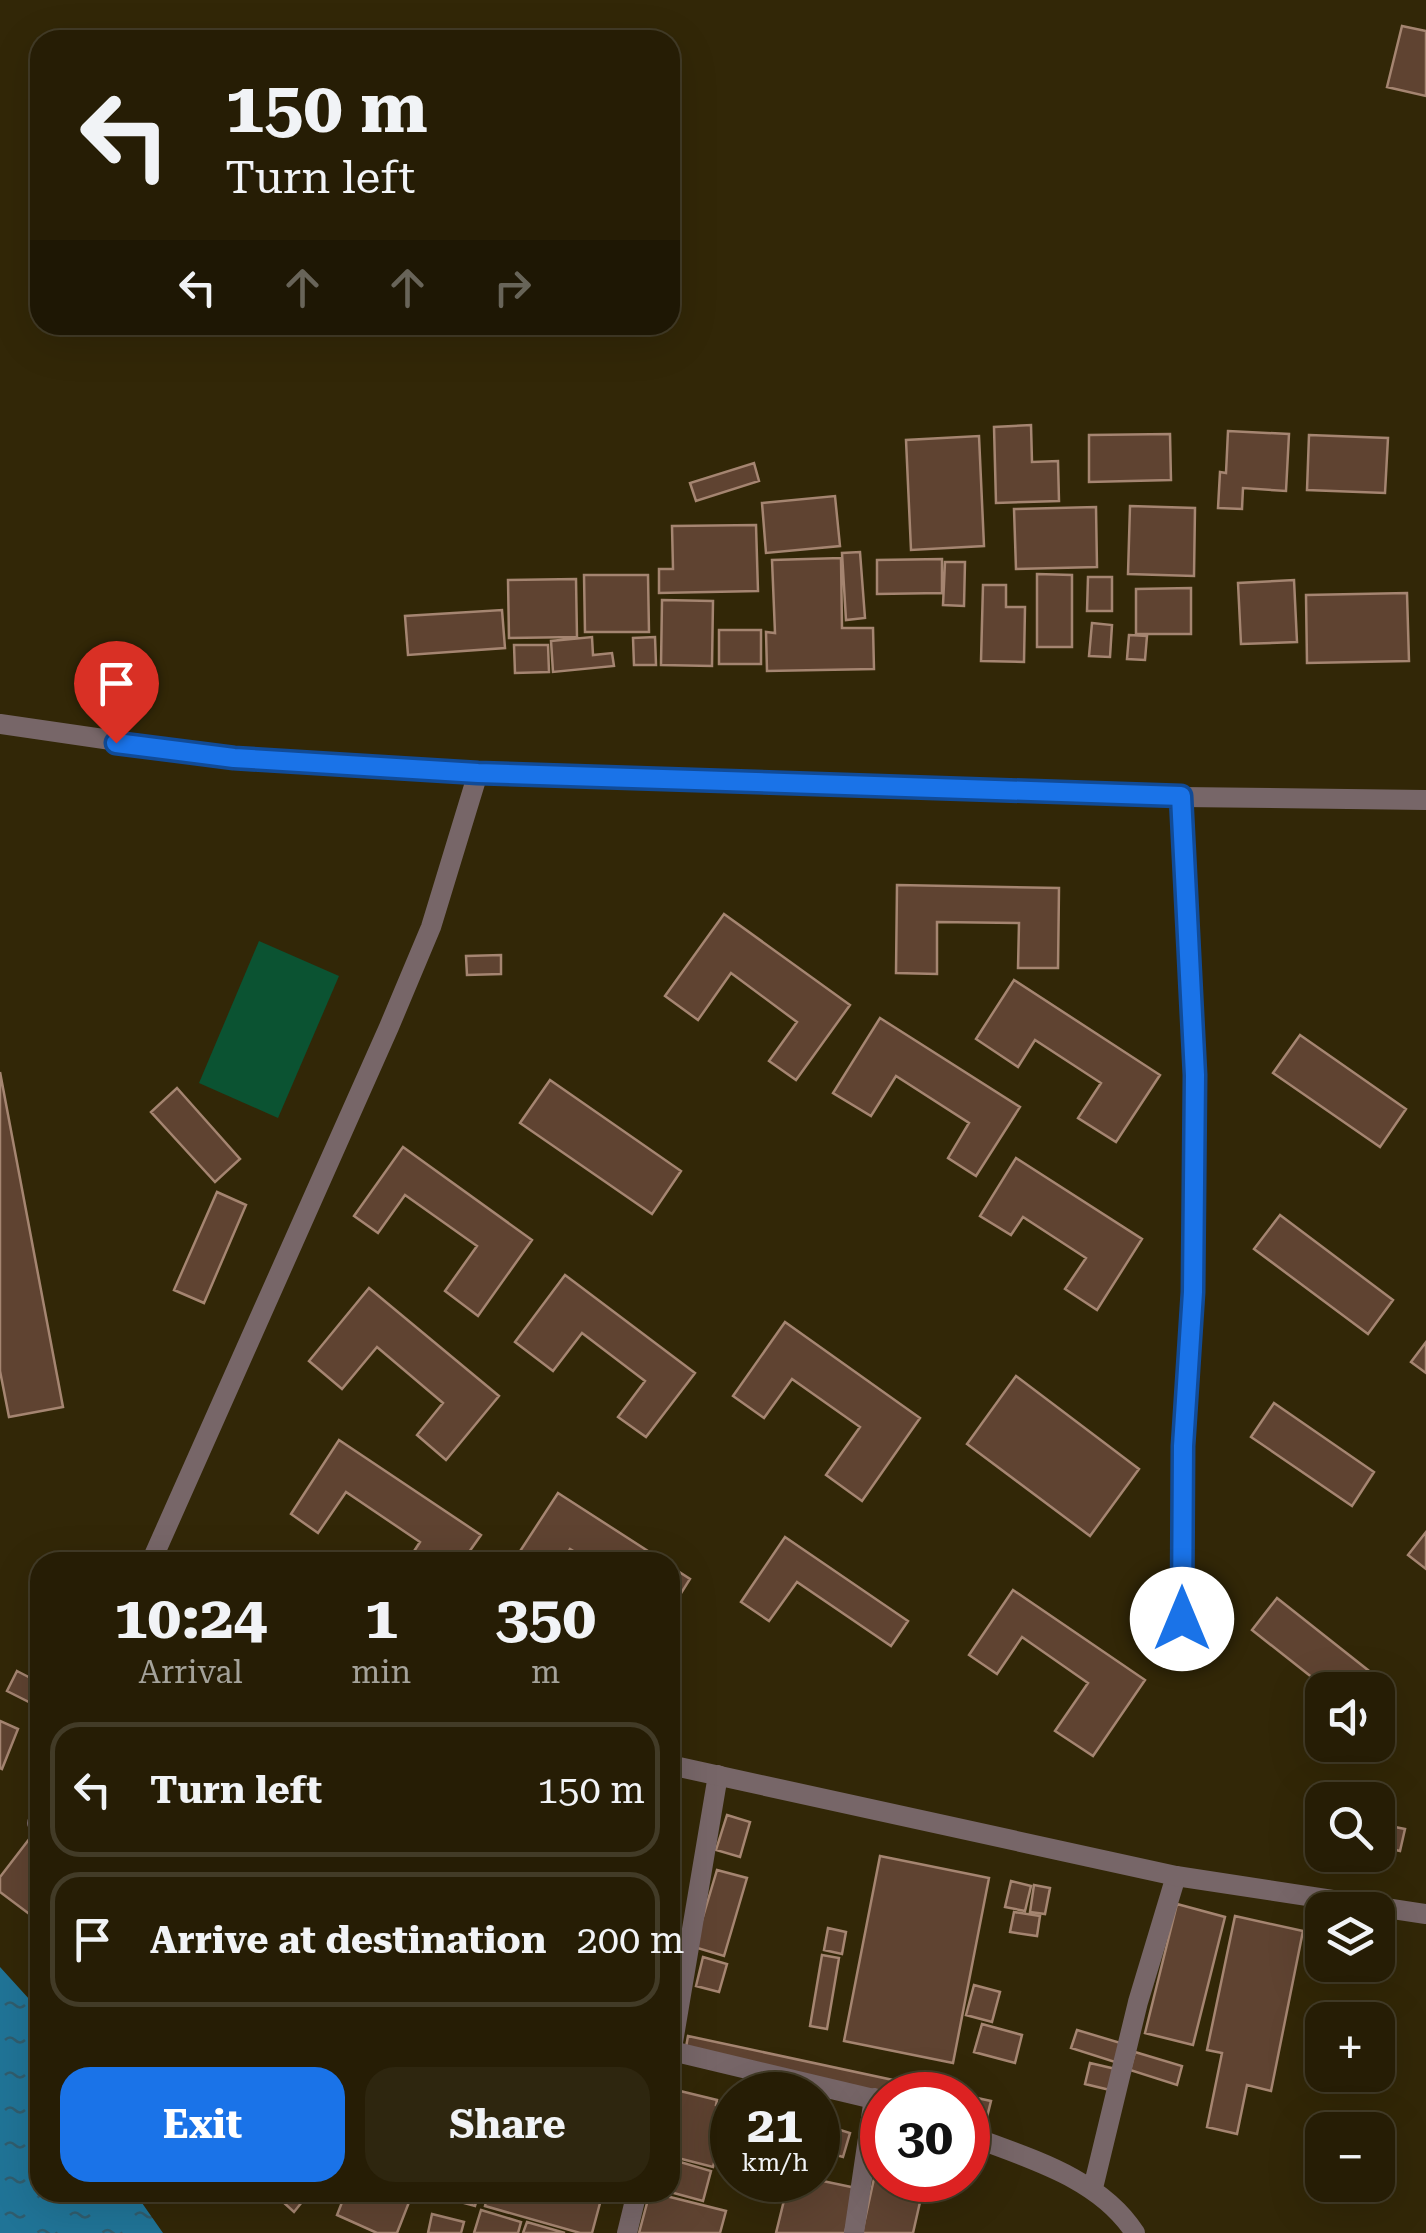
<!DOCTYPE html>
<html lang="en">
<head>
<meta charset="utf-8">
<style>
  body { margin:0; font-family:"Roboto Serif",serif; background:#2e260f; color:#f1f3f6; height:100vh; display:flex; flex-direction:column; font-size:38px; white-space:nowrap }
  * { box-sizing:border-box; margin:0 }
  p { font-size:32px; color:#a4a29a }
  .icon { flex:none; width:55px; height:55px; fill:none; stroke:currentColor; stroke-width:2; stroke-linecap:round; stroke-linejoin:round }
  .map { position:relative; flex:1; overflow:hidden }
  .details { position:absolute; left:30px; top:1552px; width:650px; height:650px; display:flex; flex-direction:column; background:#261d05; border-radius:30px; box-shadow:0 10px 40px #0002,0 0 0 2px #423b27 }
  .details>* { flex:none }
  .hud { position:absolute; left:30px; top:30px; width:650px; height:305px; border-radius:30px; box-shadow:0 10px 40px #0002,0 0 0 2px #423b27; background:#261d05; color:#f1f3f6; overflow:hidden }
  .fabs { position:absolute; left:1305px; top:1672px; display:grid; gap:20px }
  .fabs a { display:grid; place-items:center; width:90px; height:90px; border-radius:20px; background:#261d05; box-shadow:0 10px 40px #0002,0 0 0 2px #423b27; font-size:50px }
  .speed { position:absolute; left:710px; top:2072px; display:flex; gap:20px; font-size:50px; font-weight:700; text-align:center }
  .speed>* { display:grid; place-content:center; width:130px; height:130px; border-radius:50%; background:#261d05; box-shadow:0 10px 40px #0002,0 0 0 2px #423b27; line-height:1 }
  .speed small { font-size:25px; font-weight:400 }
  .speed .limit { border:15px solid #d22; background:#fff; color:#111 }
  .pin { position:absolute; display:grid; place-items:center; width:85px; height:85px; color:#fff; margin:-102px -42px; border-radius:50% 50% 50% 0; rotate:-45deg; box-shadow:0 0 10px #0007 }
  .pin .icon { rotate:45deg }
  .me { position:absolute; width:110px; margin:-55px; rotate:0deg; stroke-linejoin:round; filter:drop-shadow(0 0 8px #0008) }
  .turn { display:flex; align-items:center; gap:35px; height:210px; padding:0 30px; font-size:45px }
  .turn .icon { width:130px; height:130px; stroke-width:2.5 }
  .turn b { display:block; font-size:70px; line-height:85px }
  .lanes { display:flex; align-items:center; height:95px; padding:0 30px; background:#0003; justify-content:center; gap:50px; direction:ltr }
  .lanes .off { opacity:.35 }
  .eta { display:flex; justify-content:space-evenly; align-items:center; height:170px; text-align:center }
  .eta b { font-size:60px; font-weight:700; line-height:70px }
  .action { display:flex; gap:20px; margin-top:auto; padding:20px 30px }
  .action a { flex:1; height:115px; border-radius:30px; background:#1a73e8; color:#fff; font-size:40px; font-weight:700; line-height:115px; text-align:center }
  .action a+a { background:#2e260f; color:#f1f3f6 }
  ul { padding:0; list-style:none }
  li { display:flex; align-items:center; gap:30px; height:135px; margin:0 20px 15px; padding:0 10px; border:5px solid #423b27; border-radius:30px }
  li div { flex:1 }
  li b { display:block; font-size:38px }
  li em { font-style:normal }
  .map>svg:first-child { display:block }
</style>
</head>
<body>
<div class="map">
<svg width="1426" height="2233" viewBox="0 0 1426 2233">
  <defs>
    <pattern id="water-ripples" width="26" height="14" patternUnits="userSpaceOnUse" patternTransform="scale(2.5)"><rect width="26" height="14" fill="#207497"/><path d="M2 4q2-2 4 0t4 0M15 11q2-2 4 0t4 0" fill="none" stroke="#305d6e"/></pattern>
  </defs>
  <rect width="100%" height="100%" fill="#322707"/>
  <!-- pitch -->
  <path fill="#0b5332" d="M259 941 339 976 278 1118 199 1083Z"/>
  <!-- water -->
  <path fill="url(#water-ripples)" d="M0 1967 40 2011V2192L135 2193 163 2233H0Z"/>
  <!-- building -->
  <path fill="#5f4331" stroke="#a58571" stroke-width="2.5" d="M1402 26 1426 31V96L1387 87Z
    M1031 425 1032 462 1058 461 1059 501 996 503 994 427Z
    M1228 431 1289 434 1286 491 1243 488 1242 509 1218 508 1220 472 1226 473Z
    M1170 434 1171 480 1089 482V435Z
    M1309 435 1388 438 1385 493 1307 490Z
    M979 436 984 546 911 550 906 440Z
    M754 463 759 481 696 501 690 483Z
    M835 496 840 546 766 553 762 503Z
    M1130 506 1195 508 1194 576 1128 574Z
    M1096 507 1097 567 1016 569 1014 509Z
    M756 525 758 591 659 593V569H673L672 526Z
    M860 552 865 618 846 620 842 553Z
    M841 558 842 628H873L874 669 767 671 766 632 775 633 772 560Z
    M942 559V593L877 594V560Z
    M945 562H965L964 606 943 605Z
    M1037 574 1072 575V647H1037Z
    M584 575H648L649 632H585Z
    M1088 577H1112V611H1087Z
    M576 579 577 637 509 638 508 580Z
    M1294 580 1297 642 1241 644 1238 583Z
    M983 585H1006V607H1025L1024 662 981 661Z
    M1191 588V634H1136V589Z
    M1407 593 1409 661 1307 663 1306 595Z
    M662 600 713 601 712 666 661 665Z
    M502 610 505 648 408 655 405 616Z
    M1092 623 1112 625 1110 657 1089 656Z
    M719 630H761V664H719Z
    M1129 635 1147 636 1145 660 1127 659Z
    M592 637 593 655 612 653 614 666 553 672 551 641Z
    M655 637 656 665H634L633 638Z
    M514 645H548L549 672 515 673Z
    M897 885 1059 888 1058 968H1018L1019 923 937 922V974L896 973Z
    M724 914 850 1005 796 1080 769 1061 797 1022 731 973 698 1020 665 996Z
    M501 955V974L467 975 466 956Z
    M1014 980 1160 1075 1116 1142 1078 1118 1101 1083 1035 1040 1018 1067 976 1039Z
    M880 1018 1020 1107 976 1176 948 1158 969 1123 896 1076 871 1116 833 1093Z
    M1300 1035 1406 1109 1380 1147 1273 1073Z
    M0 1072 63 1407 9 1417 0 1371Z
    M550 1080 681 1171 652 1214 520 1123Z
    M177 1088 240 1159 215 1182 151 1112Z
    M403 1147 532 1240 478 1316 445 1291 477 1246 405 1195 378 1233 354 1216Z
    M1016 1158 1142 1239 1097 1310 1065 1289 1086 1258 1023 1217 1011 1235 980 1216Z
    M217 1192 246 1205 204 1303 174 1290Z
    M1280 1215 1393 1300 1368 1334 1254 1249Z
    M565 1275 695 1373 646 1437 618 1417 645 1381 582 1333 553 1371 515 1342Z
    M369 1288 499 1396 446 1460 417 1435 443 1403 377 1347 342 1389 309 1361Z
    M785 1322 920 1418 862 1501 826 1475 860 1427 792 1379 764 1418 733 1396Z
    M1426 1342V1373L1411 1362Z
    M1016 1376 1139 1469 1090 1536 967 1444Z
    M1274 1403 1374 1472 1352 1506 1251 1437Z
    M339 1440 481 1535 462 1562H407L420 1542 346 1492 318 1533 291 1514Z
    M558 1493 665 1562H591L570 1549 562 1562H513Z
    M1426 1532V1569L1408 1555Z
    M785 1537 908 1621 891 1646 797 1582 769 1621 741 1602Z
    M670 1566 690 1579 670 1611Z
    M1013 1590 1145 1680 1093 1756 1055 1731 1088 1683 1022 1637 997 1674 969 1655Z
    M1277 1598 1378 1678 1368 1690H1328L1252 1630Z
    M17 1671 40 1683 37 1706 7 1691Z
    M0 1721 18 1729 2 1769 0 1768Z
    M727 1815 750 1822 740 1857 716 1850Z
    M1380 1824 1405 1829 1400 1851 1378 1846Z
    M40 1825V1922L0 1892V1877Z
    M880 1856 989 1878 953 2063 844 2041Z
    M717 1870 747 1878 724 1956 694 1947Z
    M1011 1881 1031 1886 1025 1911 1005 1907Z
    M1034 1885 1050 1888 1045 1914 1030 1912Z
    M1177 1904 1225 1917 1193 2045 1145 2033Z
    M1014 1912 1040 1916 1037 1936 1010 1932Z
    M1235 1916 1303 1931 1271 2091 1247 2085 1237 2134 1207 2127 1222 2053 1207 2050Z
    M828 1928 846 1932 842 1954 824 1950Z
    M822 1955 839 1958 827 2029 810 2026Z
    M703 1957 727 1964 719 1992 696 1986Z
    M974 1985 1000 1992 992 2022 966 2015Z
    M982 2024 1022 2035 1015 2063 974 2052Z
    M1077 2030 1124 2044 1118 2063 1071 2048Z
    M688 2036 963 2095H884L685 2053Z
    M1135 2052 1182 2066 1177 2085 1130 2070Z
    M1090 2063 1120 2070 1114 2091 1085 2084Z
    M676 2090 717 2100 716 2105 728 2108 713 2167 670 2156V2115Z
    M968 2096 991 2101 987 2117 968 2113Z
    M818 2123 850 2133 843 2157 818 2150Z
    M881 2147 882 2180H925L913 2233H862Z
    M670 2159 711 2171 703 2201 670 2192Z
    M789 2180H818L856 2188 845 2233H776Z
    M272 2192H310L294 2212Z
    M346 2192H413L397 2233H377L337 2215Z
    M440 2192H479L475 2206 439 2196Z
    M488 2192H603L592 2233H580L485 2206Z
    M650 2192 726 2211 720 2233H639Z
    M481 2210 521 2222 518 2233H474Z
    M432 2214 464 2222 461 2233H428Z
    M527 2222 565 2233H523Z"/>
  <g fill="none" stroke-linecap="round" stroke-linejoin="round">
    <!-- service -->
    <path stroke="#776668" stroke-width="20" d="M37 1823 40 1818
      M672 2051 882 2101
      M670 2060 718 1775
      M968 2135C1027 2158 1099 2177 1135 2233
      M1093 2188 1138 2002 1176 1876
      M627 2233 637 2192
      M854 2233 874 2098"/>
    <!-- minor -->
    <path stroke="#776668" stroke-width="20" d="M1181 797 1195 1075 1193 1292 1183 1445V1619
      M151 1562 389 1027 431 927 478 773
      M670 1765 1176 1876 1426 1914"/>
    <!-- tertiary -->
    <path stroke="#776668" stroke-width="20" d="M0 724 234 758 478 773 1181 797 1426 800"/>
  </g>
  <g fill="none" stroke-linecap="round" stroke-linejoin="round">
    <defs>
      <path id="route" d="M116 743 234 758 478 773 1181 796 1195 1075 1193 1292 1183 1446 1182 1619"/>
    </defs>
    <!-- route casing -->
    <use href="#route" stroke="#114b97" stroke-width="25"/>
    <!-- route -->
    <use href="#route" stroke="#1a73e8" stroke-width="18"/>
  </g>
</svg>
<div class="fabs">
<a><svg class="icon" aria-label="sound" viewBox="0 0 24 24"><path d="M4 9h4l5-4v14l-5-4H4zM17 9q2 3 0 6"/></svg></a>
<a><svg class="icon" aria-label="search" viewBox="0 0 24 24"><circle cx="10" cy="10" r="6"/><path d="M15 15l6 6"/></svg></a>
<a><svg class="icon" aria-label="layers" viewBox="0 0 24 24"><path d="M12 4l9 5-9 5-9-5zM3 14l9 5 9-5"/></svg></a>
<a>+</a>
<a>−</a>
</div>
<div class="speed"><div>21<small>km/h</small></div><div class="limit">30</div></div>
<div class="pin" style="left:116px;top:743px;background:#d93025"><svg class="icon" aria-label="arrive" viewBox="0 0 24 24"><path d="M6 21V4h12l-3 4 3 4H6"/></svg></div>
<svg class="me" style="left:1182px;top:1619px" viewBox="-20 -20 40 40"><circle r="19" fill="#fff"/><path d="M0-13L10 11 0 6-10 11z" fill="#1a73e8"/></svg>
<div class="hud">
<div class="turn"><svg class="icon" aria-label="left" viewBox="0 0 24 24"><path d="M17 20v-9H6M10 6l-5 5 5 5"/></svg><div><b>150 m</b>Turn left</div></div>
<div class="lanes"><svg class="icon" aria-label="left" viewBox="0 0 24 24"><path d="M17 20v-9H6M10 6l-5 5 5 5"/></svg><svg class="icon off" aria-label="ahead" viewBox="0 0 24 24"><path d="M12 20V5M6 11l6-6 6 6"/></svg><svg class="icon off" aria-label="ahead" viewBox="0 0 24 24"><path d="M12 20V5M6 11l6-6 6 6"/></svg><svg class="icon off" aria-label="right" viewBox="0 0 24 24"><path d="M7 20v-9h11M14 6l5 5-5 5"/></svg></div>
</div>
<section class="details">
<div class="eta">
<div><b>10:24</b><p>Arrival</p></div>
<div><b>1</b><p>min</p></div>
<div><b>350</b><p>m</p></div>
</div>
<ul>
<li><svg class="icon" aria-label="left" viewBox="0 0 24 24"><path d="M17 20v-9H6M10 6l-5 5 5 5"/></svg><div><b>Turn left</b></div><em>150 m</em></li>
<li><svg class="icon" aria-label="arrive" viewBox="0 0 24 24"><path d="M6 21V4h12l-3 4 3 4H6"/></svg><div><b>Arrive at destination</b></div><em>200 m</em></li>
</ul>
<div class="action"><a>Exit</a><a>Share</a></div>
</section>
</div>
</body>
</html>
